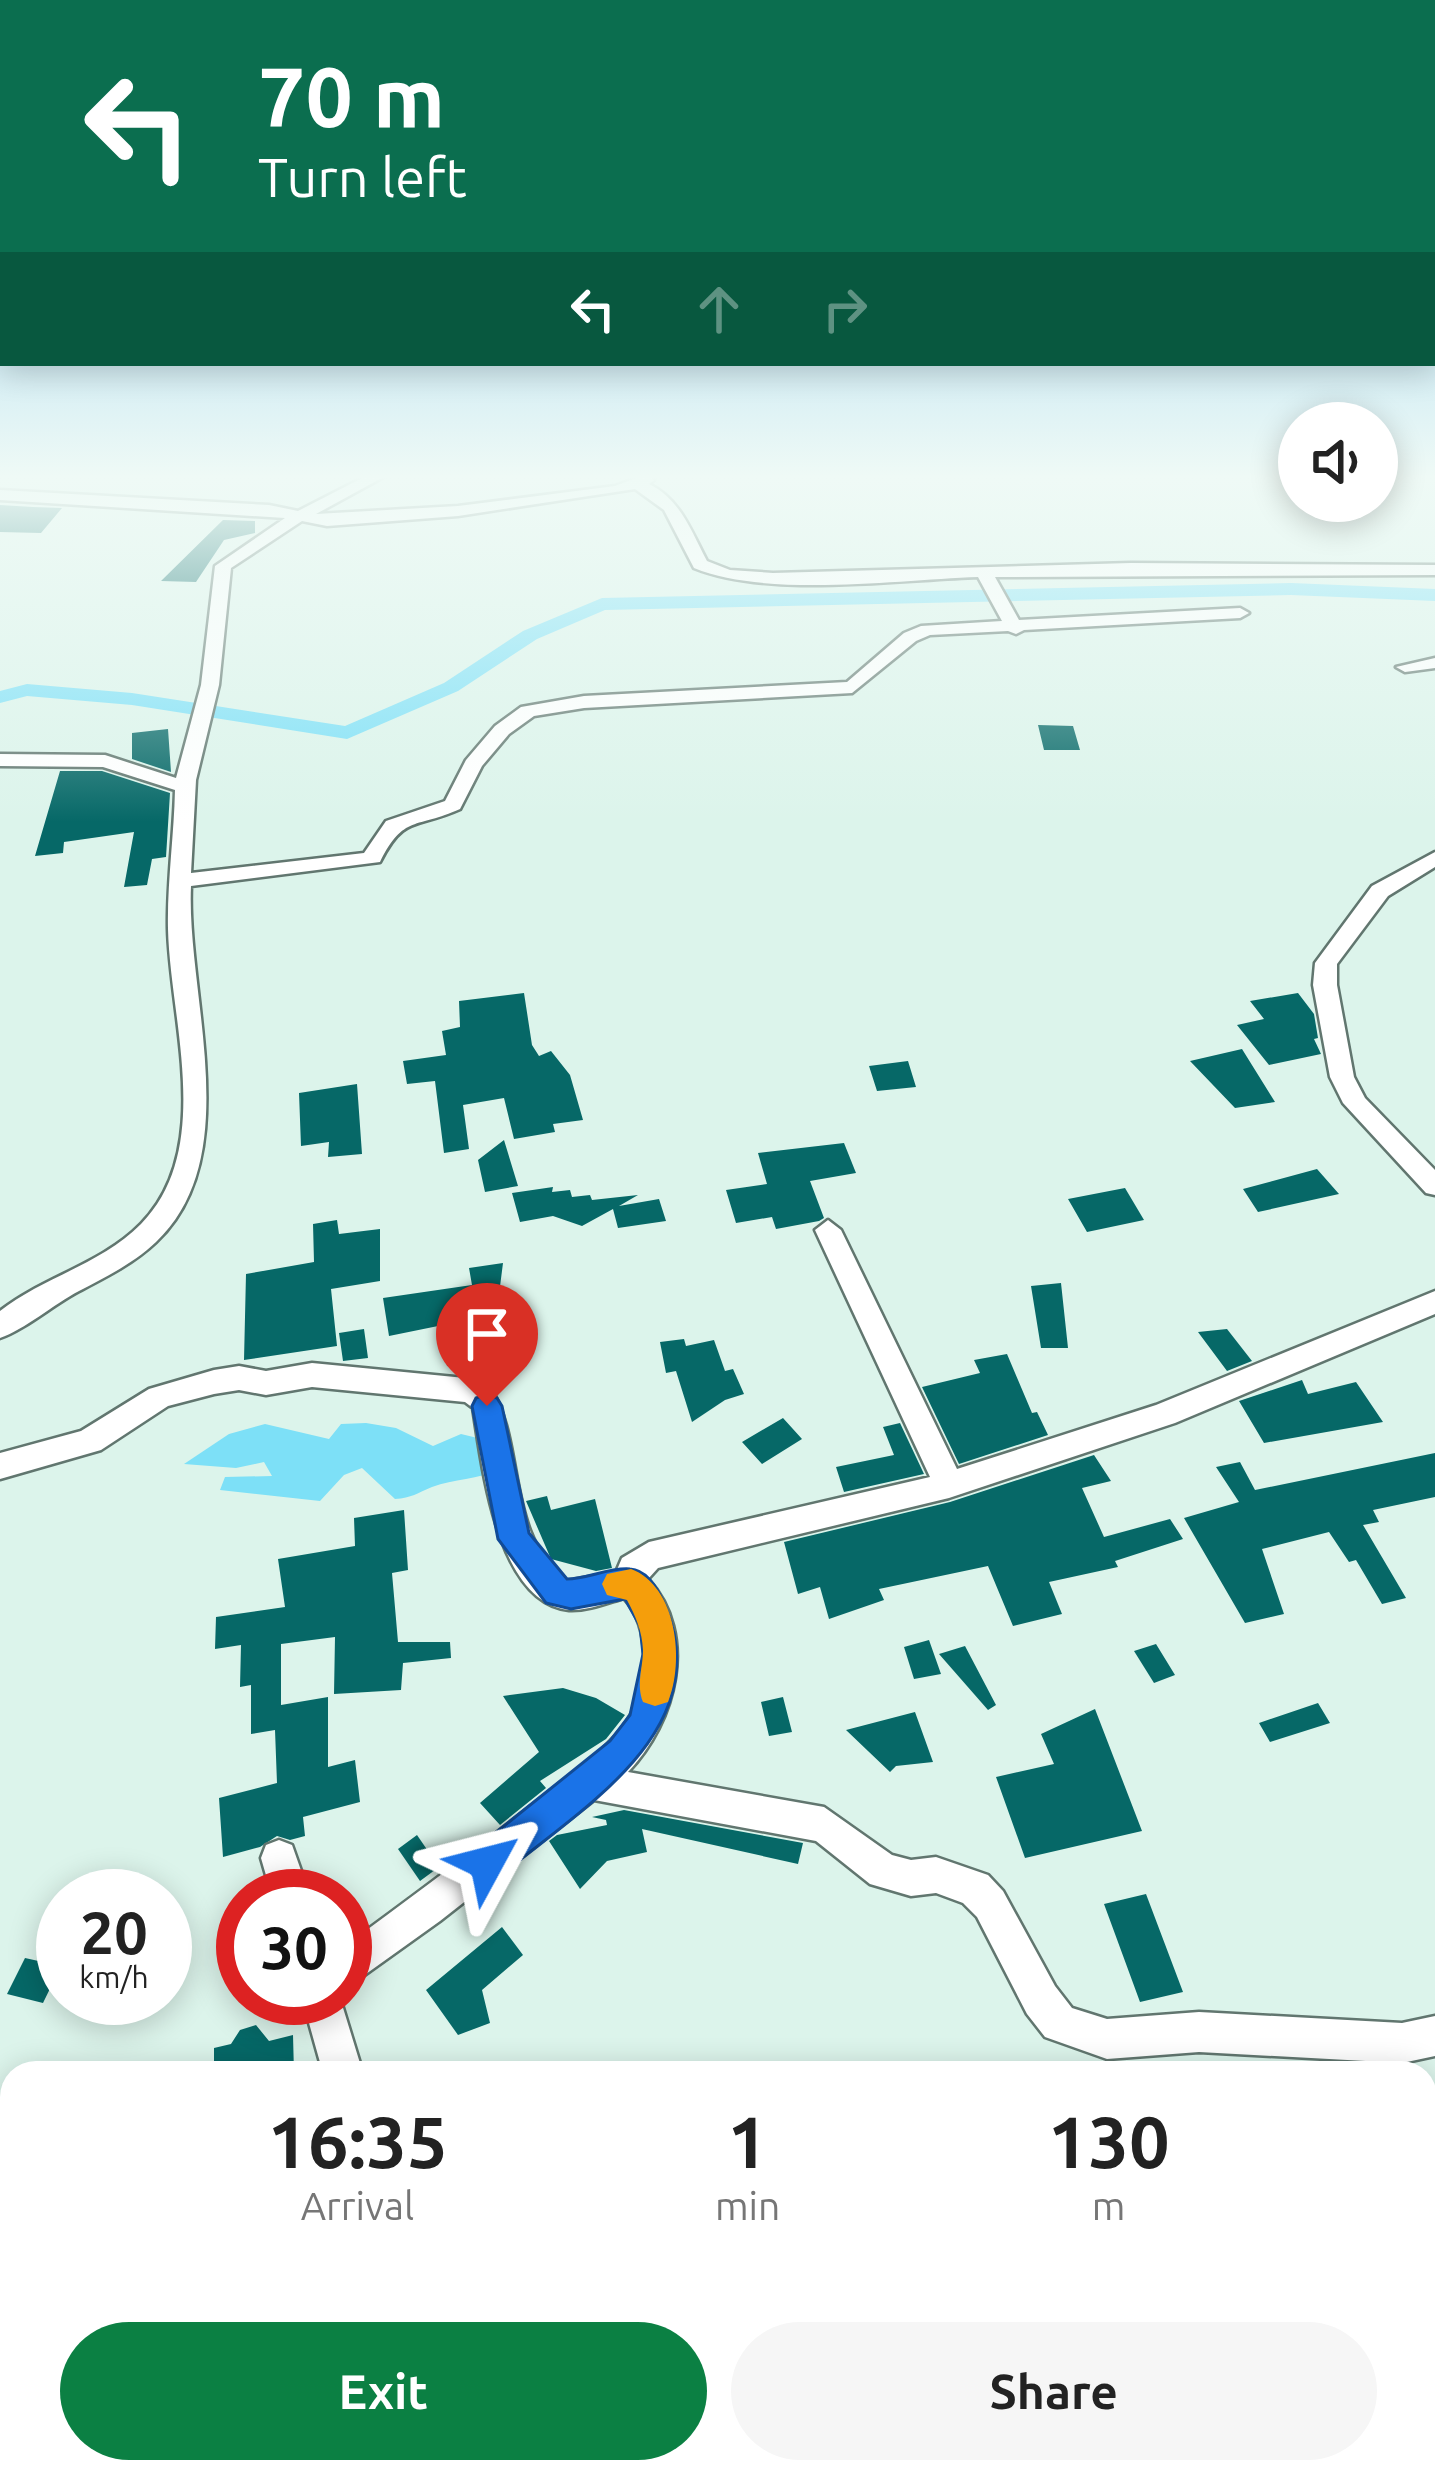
<!DOCTYPE html>
<html lang="en">
<head>
<meta charset="utf-8">
<style>
  body { margin:0; font-family:Ubuntu,sans-serif; background:#f6f6f6; color:#222; height:100vh; display:flex; flex-direction:column; font-size:45px; white-space:nowrap }
  * { box-sizing:border-box; margin:0 }
  p { font-size:39px; color:#767676 }
  .icon { flex:none; width:66px; height:66px; fill:none; stroke:currentColor; stroke-width:2; stroke-linecap:round; stroke-linejoin:round }
  .map { position:relative; flex:1; overflow:hidden }
  .sheet { position:absolute; left:0px; top:2061px; width:1437px; height:423px; display:flex; flex-direction:column; background:#fff; border-radius:36px 36px 0 0; box-shadow:0 6px 30px #0003 }
  .sheet>* { flex:none }
  .top-card { position:absolute; left:0px; top:0px; width:1437px; height:366px; box-shadow:0 6px 30px #0003; background:#0b6e4f; color:#fff; overflow:hidden }
  .tools { position:absolute; left:1278px; top:402px; display:grid; gap:24px }
  .tools a { display:grid; place-items:center; width:120px; height:120px; border-radius:50%; background:#fff; box-shadow:0 6px 30px #0003; font-size:60px }
  .speed { position:absolute; left:36px; top:1869px; display:flex; gap:24px; font-size:60px; font-weight:700; text-align:center }
  .speed>* { display:grid; place-content:center; width:156px; height:156px; border-radius:50%; background:#fff; box-shadow:0 6px 30px #0003; line-height:1 }
  .speed small { font-size:30px; font-weight:400 }
  .speed .limit { border:18px solid #d22; background:#fff; color:#111 }
  .pin { position:absolute; display:grid; place-items:center; width:102px; height:102px; color:#fff; margin:-123px -51px; border-radius:50% 50% 50% 0; rotate:-45deg; box-shadow:0 0 12px #0007 }
  .pin .icon { rotate:45deg }
  .me { position:absolute; width:132px; margin:-66px; rotate:52deg; stroke-linejoin:round; filter:drop-shadow(0 0 9px #0008) }
  .turn { display:flex; align-items:center; gap:42px; height:252px; padding:0 60px; font-size:54px }
  .turn .icon { width:156px; height:156px; stroke-width:2.5 }
  .turn b { display:block; font-size:84px; line-height:102px }
  .lanes { display:flex; align-items:center; height:114px; padding:0 60px; background:#0003; justify-content:center; gap:60px; direction:ltr }
  .lanes .off { opacity:.35 }
  .eta { display:flex; justify-content:space-evenly; align-items:center; height:204px; text-align:center }
  .eta b { font-size:72px; font-weight:600; line-height:84px }
  .primary-button { display:flex; gap:24px; margin-top:auto; padding:24px 60px }
  .primary-button a { flex:1; height:138px; border-radius:72px; background:#0b8043; color:#fff; font-size:48px; font-weight:600; line-height:138px; text-align:center }
  .primary-button a+a { background:#f6f6f6; color:#222 }
  .map>svg:first-child { display:block }
</style>
</head>
<body>
<div class="map">
<svg width="1435" height="2483" viewBox="0 0 1435 2483">
  <rect width="100%" height="100%" fill="#dcf4eb"/>
  <!-- water -->
  <path fill="#7de0f7" d="M366 1423 396 1428 433 1446 461 1434 494 1442 500 1470C478 1479 454 1479 432 1487 417 1493 412 1498 395 1499L362 1468 344 1475 320 1501 220 1490 225 1477 272 1476 264 1462 236 1468 184 1464 229 1434 265 1424 329 1439 341 1424Z"/>
  <g fill="none" stroke-linecap="round" stroke-linejoin="round">
    <!-- canal -->
    <path fill="#7de0f7" fill-rule="evenodd" d="M1291 583 1435 589V601L1291 595 605 610 537 639 458 691 347 739 132 705 27 696 0 703V691L27 684 132 693 345 726 444 683 523 631 602 598Z"/>
  </g>
  <!-- building -->
  <path fill="#066867" d="M0 505 33 507 62 508 41 533 0 532Z
    M223 520 255 521V533L224 540 196 582 161 581Z
    M1038 725 1073 726 1080 750H1044Z
    M168 729 171 772 132 759V733Z
    M60 771H102L170 793 166 857 152 859 147 885 124 887 134 832 64 842 63 853 35 856Z
    M524 993 532 1045 539 1056 551 1051 570 1075 583 1120 553 1124 555 1132 514 1139 504 1098 463 1105 469 1149 444 1153 435 1081 407 1084 403 1061 446 1055 442 1031 460 1027 459 1001Z
    M1298 993 1314 1014 1318 1038 1314 1039 1321 1054 1269 1065 1237 1025 1264 1019 1250 1001Z
    M1242 1049 1275 1102 1235 1108 1190 1061Z
    M908 1061 916 1087 877 1091 869 1066Z
    M357 1084 362 1154 328 1157 329 1142 301 1146 299 1093Z
    M504 1140 518 1186 485 1192 478 1160Z
    M844 1143 856 1173 810 1181 824 1218 819 1221 776 1229 772 1217 736 1223 726 1190 767 1184 758 1153Z
    M1317 1169 1339 1194 1258 1212 1243 1189Z
    M553 1187 552 1192 570 1190 572 1197 590 1195 592 1200 638 1195 619 1206 659 1199 666 1221 618 1228 613 1209 582 1226 553 1216 520 1222 512 1193Z
    M1125 1188 1144 1220 1087 1232 1068 1199Z
    M337 1220 339 1234 380 1229V1281L331 1289 337 1346 244 1360 246 1274 314 1262 313 1224Z
    M503 1263 497 1310 508 1306 505 1337 496 1338 498 1359 447 1366 443 1325 389 1336 383 1298 472 1285 469 1268Z
    M1061 1283 1068 1348H1041L1031 1286Z
    M364 1329 368 1358 343 1361 339 1333Z
    M1227 1329 1252 1361 1227 1371 1198 1332Z
    M684 1339 686 1346 714 1340 725 1371 733 1369 744 1394 725 1400 692 1422 676 1371 666 1373 660 1342Z
    M1007 1354 1032 1413 1037 1412 1048 1435 959 1464 922 1387 980 1373 974 1360Z
    M1302 1380 1308 1394 1356 1382 1383 1422 1264 1443 1239 1401Z
    M783 1418 802 1439 762 1464 742 1442Z
    M900 1423 924 1474 844 1492 836 1467 894 1455 883 1427Z
    M1435 1453V1497L1373 1510 1379 1522 1363 1525 1406 1598 1382 1604 1356 1560 1349 1562 1329 1532 1262 1549 1284 1614 1245 1623 1184 1518 1239 1502 1216 1467 1240 1462 1255 1490Z
    M1094 1455 1111 1481 1082 1488 1104 1537 1170 1519 1183 1539 1115 1561 1118 1567 1049 1582 1062 1614 1013 1626 988 1566 879 1589 884 1600 829 1619 820 1587 798 1594 784 1542 950 1502Z
    M547 1496 551 1510 595 1499 612 1568 596 1571 551 1559 526 1501Z
    M404 1510 408 1570 392 1573 398 1642H450L451 1658 403 1663 401 1690 334 1694 335 1637 281 1644V1705L328 1697V1767L355 1760 360 1802 303 1817 305 1836 290 1840 277 1836 260 1847 223 1857 219 1798 277 1783 275 1730 251 1734V1685L240 1687 241 1645 215 1649 216 1617 285 1607 278 1559 355 1546 354 1518Z
    M929 1640 941 1674 914 1679 904 1647Z
    M1156 1644 1175 1675 1154 1683 1134 1651Z
    M965 1646 996 1705 988 1710 939 1654Z
    M563 1688 596 1698 625 1715 606 1739 540 1781 546 1788 500 1825 480 1803 539 1752 503 1696Z
    M783 1697 792 1732 769 1736 761 1702Z
    M1318 1703 1330 1723 1270 1742 1259 1723Z
    M1095 1709 1142 1831 1025 1858 996 1777 1054 1764 1041 1734Z
    M915 1712 933 1762 896 1766 890 1772 846 1730Z
    M624 1810 803 1843 798 1864 642 1829 647 1852 607 1861 580 1889 549 1841 557 1835 607 1825 606 1820 592 1817Z
    M417 1835 439 1867 420 1881 398 1849Z
    M1146 1894 1183 1992 1140 2002 1104 1904Z
    M502 1927 523 1955 482 1990 490 2023 458 2035 426 1990Z
    M25 1958 61 1966 43 2003 7 1994Z
    M256 2025 269 2041 293 2035 294 2073H214V2048L231 2044 240 2030Z"/>
  <g fill="none" stroke-linecap="round" stroke-linejoin="round">
    <defs>
      <path id="minor" d="M370 474H389L316 514 458 506 615 486 636 478 634 474H649L654 480 649 484C681 500 691 531 707 561L730 570 773 573 1131 563 1435 565V575L995 577 1019 620 1240 608 1249 613 1240 618 1024 630 1016 634 1008 631 930 635 916 641 852 693 584 708 534 716 509 734 482 766 460 809C416 829 404 814 380 862L191 886C186 995 247 1156 156 1242 134 1263 106 1277 79 1291 54 1304 24 1330 0 1338V1311C43 1277 102 1264 141 1224 215 1149 170 1020 168 929 167 883 174 836 175 790L103 767 0 766V754L105 755 176 778 201 685 215 566 285 518 0 500V490L269 505 298 511ZM635 489 664 510 694 568C768 598 896 580 978 577L1002 621 921 626 904 633 847 682 584 696 521 707 495 726 466 760 445 801 386 821 364 853 191 873 196 780 219 685 231 568 302 521 327 526 458 516Z
        M1435 658V668L1405 672 1396 667Z
        M1435 852V867L1388 896 1337 964V985L1354 1077 1365 1098 1435 1170V1195L1426 1193 1343 1103 1330 1077 1313 985 1315 963 1372 886Z
        M828 1220 841 1230 957 1469 1156 1405 1435 1291V1314L1175 1423 949 1498 658 1568 648 1579C699 1635 676 1722 628 1772L824 1807 892 1855 911 1860 936 1857 988 1875 1003 1891 1055 1986 1072 2008 1107 2019 1199 2012 1402 2023 1435 2016V2056L1402 2063 1199 2052 1107 2059 1045 2037 1027 2014 977 1917 963 1903 936 1893 911 1896 870 1884 816 1841 594 1800 440 1921 345 1989V1946C412 1897 479 1847 545 1795 573 1772 607 1751 627 1721 649 1687 652 1629 624 1598 607 1603 587 1611 569 1610 496 1603 482 1463 473 1408L465 1402 312 1387 266 1395 239 1390 214 1394 168 1406 101 1450 0 1479V1453L81 1431 149 1389 214 1370 239 1366 266 1371 312 1363 465 1378 489 1385C527 1445 504 1534 567 1581L616 1572 622 1558 649 1542 930 1477 815 1230Z
        M279 1840 292 1845 310 1896H272L261 1858 266 1845Z
        M302 1998H340L363 2073H323Z
        M430 2472H476L474 2483H428Z"/>
    </defs>
    <!-- minor casing -->
    <use href="#minor" stroke="#61766f" stroke-width="5"/>
    <!-- minor -->
    <use href="#minor" fill="#fff" fill-rule="evenodd"/>
  </g>
  <!-- sky -->
  <linearGradient id="sky" x2="0" y2="1"><stop stop-color="#7dc6ee"/><stop offset="0.58" stop-color="#effaf6"/><stop offset="1" stop-color="#effaf6" stop-opacity="0"/></linearGradient>
  <rect width="1435" height="822" fill="url(#sky)"/>
  <!-- route -->
  <path fill="#1a73e8" stroke="#114b97" stroke-width="3" d="M487 1394 497 1398 502 1406 529 1533 567 1579C587 1579 610 1567 630 1569 649 1570 660 1593 666 1608 717 1731 579 1810 500 1876L487 1882 474 1876 468 1863 474 1850 610 1741 630 1715 643 1654 640 1626 625 1599 571 1609 546 1603 498 1539 472 1406 476 1398Z"/>
  <!-- slow -->
  <path fill="#f59e0b" d="M631 1569C677 1586 685 1662 668 1702L655 1706 643 1702C636 1684 643 1668 643 1650 642 1631 636 1617 627 1600L607 1595 602 1584 607 1574Z"/>
</svg>
<div class="tools">
<a><svg class="icon" aria-label="sound" viewBox="0 0 24 24"><path d="M4 9h4l5-4v14l-5-4H4zM17 9q2 3 0 6"/></svg></a>
</div>
<div class="speed"><div>20<small>km/h</small></div><div class="limit">30</div></div>
<div class="pin" style="left:487px;top:1406px;background:#d93025"><svg class="icon" aria-label="arrive" viewBox="0 0 24 24"><path d="M6 21V4h12l-3 4 3 4H6"/></svg></div>
<svg class="me" style="left:487px;top:1863px" viewBox="-20 -20 40 40"><path d="M0-17L14 15 0 8-14 15z" fill="#1a73e8" stroke="#fff" stroke-width="4"/></svg>
<div class="top-card">
<div class="turn"><svg class="icon" aria-label="left" viewBox="0 0 24 24"><path d="M17 20v-9H6M10 6l-5 5 5 5"/></svg><div><b>70 m</b>Turn left</div></div>
<div class="lanes"><svg class="icon" aria-label="left" viewBox="0 0 24 24"><path d="M17 20v-9H6M10 6l-5 5 5 5"/></svg><svg class="icon off" aria-label="ahead" viewBox="0 0 24 24"><path d="M12 20V5M6 11l6-6 6 6"/></svg><svg class="icon off" aria-label="right" viewBox="0 0 24 24"><path d="M7 20v-9h11M14 6l5 5-5 5"/></svg></div>
</div>
<section class="sheet">
<div class="eta">
<div><b>16:35</b><p>Arrival</p></div>
<div><b>1</b><p>min</p></div>
<div><b>130</b><p>m</p></div>
</div>
<div class="primary-button"><a>Exit</a><a>Share</a></div>
</section>
</div>
</body>
</html>
